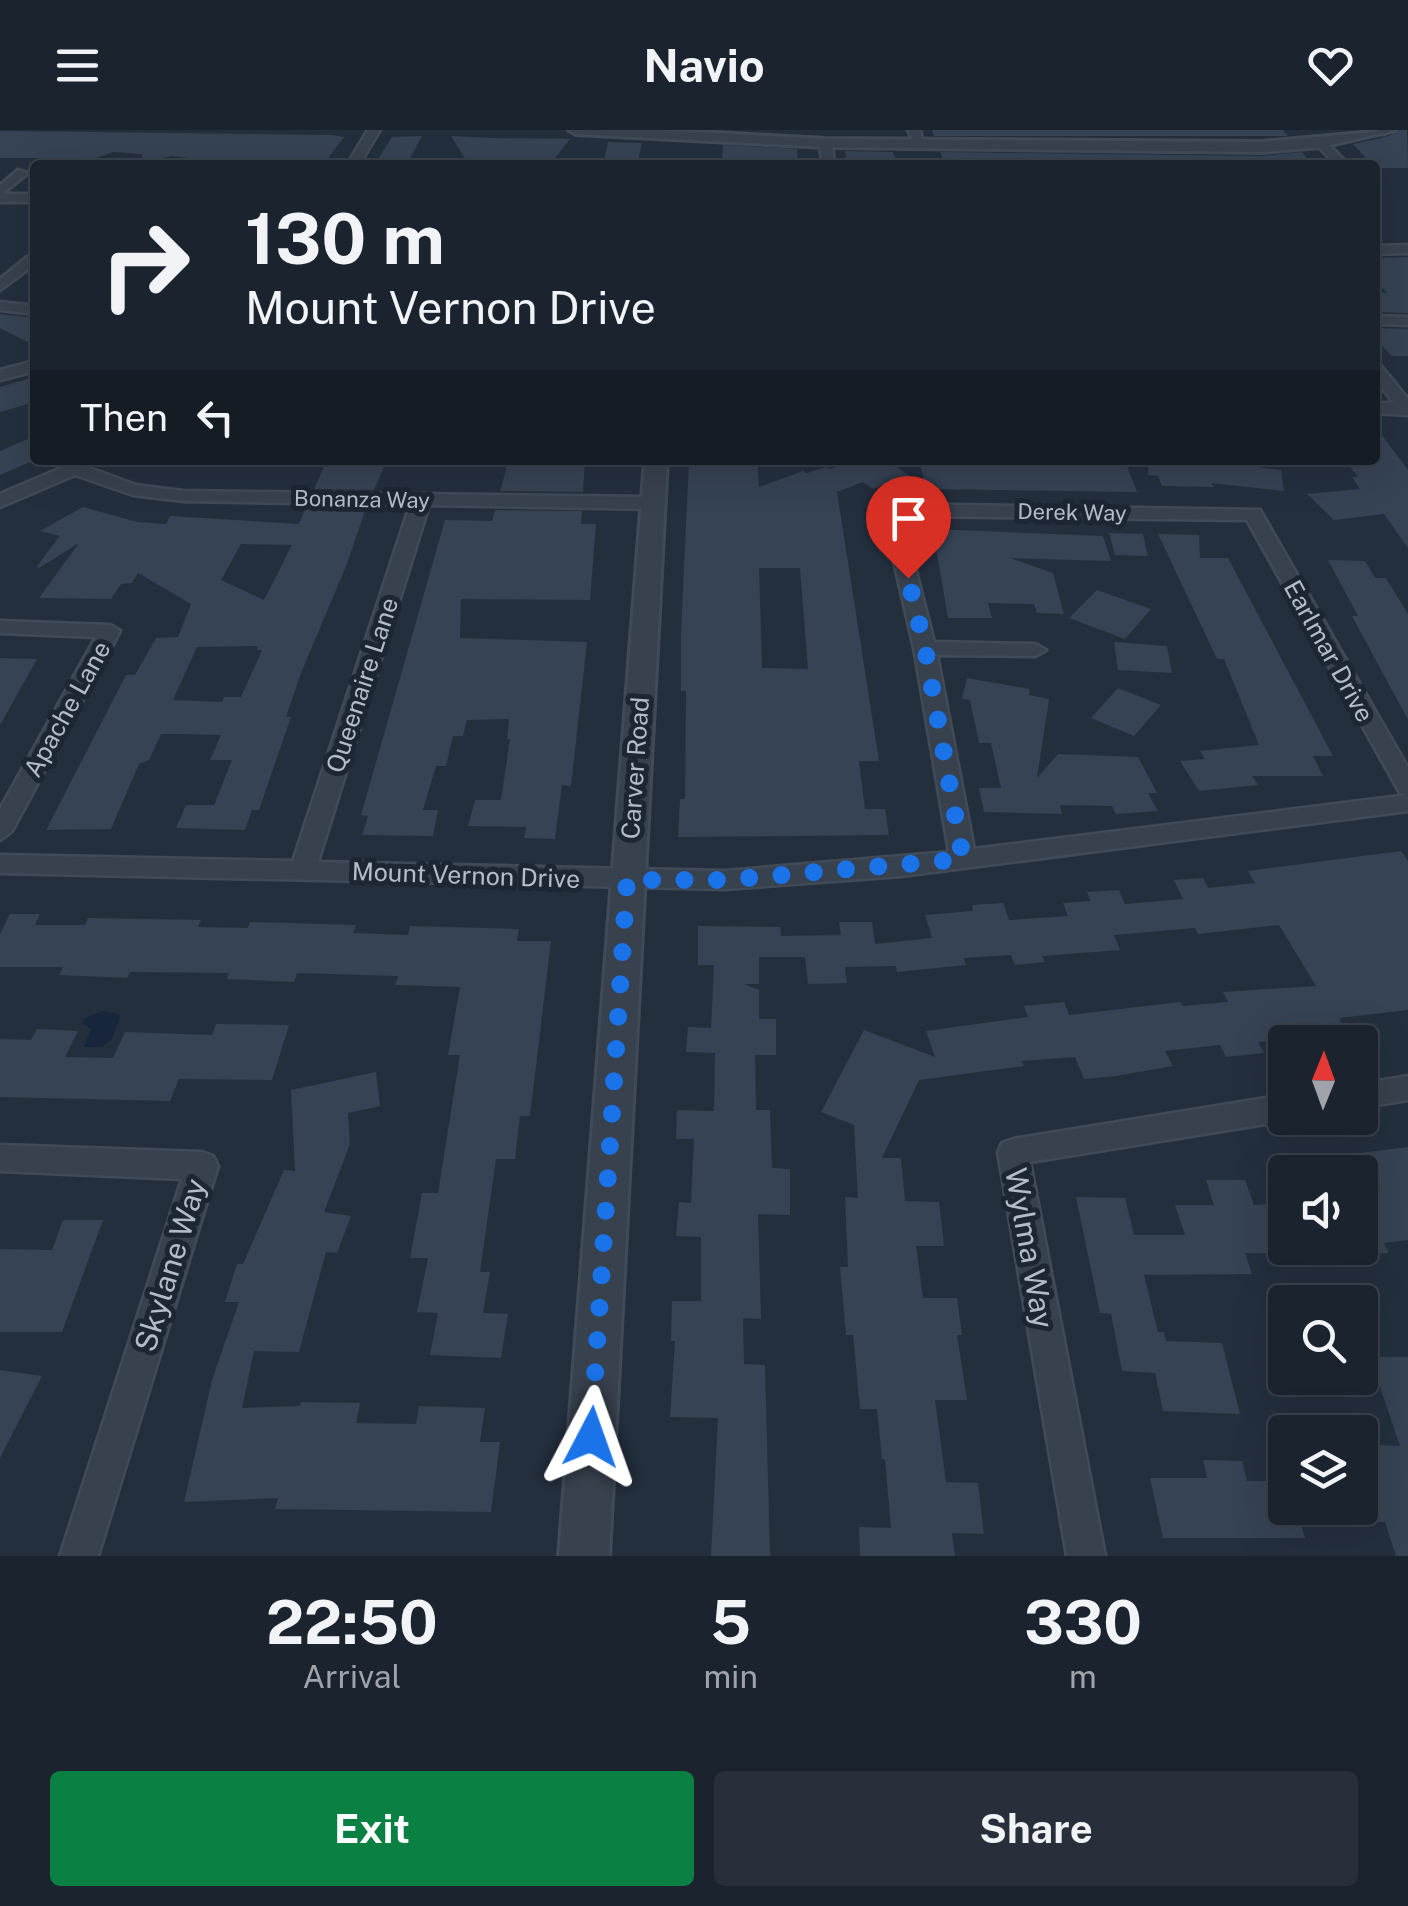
<!DOCTYPE html>
<html lang="en">
<head>
<meta charset="utf-8">
<style>
  body { margin:0; font-family:"Public Sans",sans-serif; background:#282f3a; color:#f1f3f6; height:100vh; display:flex; flex-direction:column; font-size:38px; white-space:nowrap }
  * { box-sizing:border-box; margin:0 }
  p { font-size:32px; color:#a0a4aa }
  .icon { flex:none; width:55px; height:55px; fill:none; stroke:currentColor; stroke-width:2; stroke-linecap:round; stroke-linejoin:round }
  .map { position:relative; height:1426px; overflow:hidden }
  .details { display:flex; flex-direction:column; background:#1b232e; flex:1 }
  .details>* { flex:none }
  .guide { position:absolute; left:30px; top:30px; width:1350px; height:305px; border-radius:10px; box-shadow:0 10px 40px #0002,0 0 0 2px #39404a; background:#1b232e; color:#f1f3f6; overflow:hidden }
  .needle { width:65px; rotate:1deg }
  .controls { position:absolute; left:1268px; top:895px; display:grid; gap:20px }
  .controls a { display:grid; place-items:center; width:110px; height:110px; border-radius:10px; background:#1b232e; box-shadow:0 10px 40px #0002,0 0 0 2px #39404a; font-size:50px }
  .pin { position:absolute; display:grid; place-items:center; width:85px; height:85px; color:#fff; margin:-102px -42px; border-radius:50% 50% 50% 0; rotate:-45deg; box-shadow:0 0 10px #0007 }
  .pin .icon { rotate:45deg }
  .me { position:absolute; width:110px; margin:-55px; rotate:4deg; stroke-linejoin:round; filter:drop-shadow(0 0 8px #0008) }
  .turn { display:flex; align-items:center; gap:35px; height:210px; padding:0 50px; font-size:45px }
  .turn .icon { width:130px; height:130px; stroke-width:2.5 }
  .turn b { display:block; font-size:70px; line-height:85px }
  .then { display:flex; align-items:center; height:95px; padding:0 50px; background:#0003; gap:20px; font-size:38px }
  .eta { display:flex; justify-content:space-evenly; align-items:center; height:170px; text-align:center }
  .eta b { font-size:60px; font-weight:700; line-height:70px }
  .action { display:flex; gap:20px; margin-top:auto; padding:20px 50px }
  .action a { flex:1; height:115px; border-radius:10px; background:#0b8043; color:#fff; font-size:40px; font-weight:700; line-height:115px; text-align:center }
  .action a+a { background:#282f3a; color:#f1f3f6 }
  header { display:flex; justify-content:space-between; align-items:center; height:130px; padding:0 50px; background:#1b232e; font-size:45px; font-weight:700 }
  .map>svg:first-child { display:block }
</style>
</head>
<body>
<header><svg class="icon" aria-label="menu" viewBox="0 0 24 24"><path d="M4 6h16M4 12h16M4 18h16"/></svg>Navio<svg class="icon" aria-label="heart" viewBox="0 0 24 24"><path d="M12 20l-8-8c-3-5 5-10 8-4 3-6 11-1 8 4z"/></svg></header>
<div class="map">
<svg width="1408" height="1426" viewBox="0 0 1408 1426">
  <rect width="100%" height="100%" fill="#242f3e"/>
  <!-- water -->
  <path fill="#17263c" d="M102 881 121 885 112 909 102 917H84L91 899 83 894 84 889Z"/>
  <!-- building -->
  <path fill="#364354" fill-rule="evenodd" d="M932 0H1283L1288 6H934Z
    M1399 0H1407L1408 38H1375L1353 14 1386 7Z
    M0 1 333 5 344 7 323 35H252L171 26 142 32V24L113 22 78 35H54L62 28H0Z
    M422 6 407 34H375L392 7Z
    M451 6 491 8 570 9 552 32 469 35Z
    M608 12 642 13 637 35H603Z
    M723 15 797 19 798 29 722 31Z
    M845 21 893 22 897 35H856L855 31H847Z
    M940 22 1262 26 1302 22 1312 34 945 35Z
    M1408 127V183L1375 182V162L1387 163 1375 149V128Z
    M0 184 35 188V216L0 198Z
    M1375 198 1408 199V226H1392L1382 216H1375Z
    M35 247V272L0 282V257Z
    M1375 296 1408 340V418L1384 384 1334 390 1307 364 1360 359 1352 347H1358L1347 332H1375Z
    M35 306V330L0 345V321Z
    M327 330H387L374 360 314 359Z
    M509 330H585L583 362 500 361Z
    M858 330 870 335 886 330 910 346 873 359 863 352 837 362 879 631H859L865 679H885L889 705 678 707 680 669H685L686 561H681V503L689 331H757L759 357 803 341 807 343 826 337 830 339ZM759 438H800L808 539 762 538Z
    M1149 330 1256 334 1257 337 1281 340 1284 361 1211 353 1214 357 1162 356 1158 346 1148 345Z
    M1056 332 1127 336 1137 362 926 359 921 337Z
    M83 377 137 392 166 394 170 386 299 394 306 377 366 378 347 434 301 543 286 587H291L259 680H252L245 700 176 698 186 675H214L232 630H210L221 605 179 604H161L149 630 139 634 111 699 46 700 126 545H135L156 508 178 507 191 474 138 443 132 453 121 454 111 469 39 468 79 413 39 438 37 436 60 406 40 401ZM241 414 292 415 264 470 221 450ZM258 516 257 520H262L241 567H224L222 572 173 570 197 517Z
    M495 380 582 381 581 394H596L590 470 461 469 460 508 587 512 571 656 562 655 555 709 524 708 526 697 468 696 475 670H501L510 609H507L509 589 467 590 463 606H453L446 636H436L423 680H438L433 706 362 705 368 686 361 685 445 390 492 391Z
    M933 399 1103 406 1111 431 1010 428 1053 443 1064 484 1037 483 1034 474 988 473 992 488H948Z
    M1109 403 1143 404 1148 426 1115 425Z
    M1158 404 1199 405 1200 428H1228L1333 626H1313L1323 646H1252L1258 655 1199 661 1180 631 1205 629 1200 621 1259 615 1224 529H1217Z
    M1328 430 1365 431 1375 448H1386L1408 484V590L1352 486H1358Z
    M1097 460 1151 479 1125 509 1069 488Z
    M1114 512 1167 516 1172 543 1118 540Z
    M0 528 37 529 0 595Z
    M967 548 1030 559 1029 565 1049 569 1037 648 1058 624 1138 627 1157 663H1148L1158 681 1116 684 1112 676 1060 675 1062 684 984 682 979 658H1001L991 613H979L970 570 962 569Z
    M1118 558 1161 575 1134 606 1091 588Z
    M1401 721 1408 731V880L1339 888 1348 903 1258 912 1264 923 1226 927 1220 915 1165 921 1173 936 1116 946 1084 949 1075 927 1022 931 1024 936 919 950 882 1028H901L905 1071 939 1072 944 1116H916L923 1168H957L962 1205H957L967 1270H935L946 1352 978 1353 984 1404 952 1403 955 1426H860L859 1397 891 1398 885 1329H882L877 1279H860L853 1205H846L840 1137H848L845 1067 858 1068 854 995 821 982 864 900 935 927 926 901 1028 887 1024 876 1064 872 1069 885 1180 872 1183 876 1228 872 1223 862 1316 856 1279 795 1198 804 1195 798 1114 805 1120 820 1042 826 1045 832 1015 835 1011 825 964 828 966 835 897 842 896 836 845 837 847 853 808 854 805 827H759V854H744L759 860V889H776V925H755L756 980H770L772 1038 790 1039V1085L758 1084 761 1189 743 1188 744 1234 765 1235 770 1426H711L718 1288 670 1287 675 1211H671L672 1171H701V1107L676 1106 679 1072 691 1073 694 1009H676L677 980 714 981 715 923 686 922 688 897 711 898 714 835H698V796L780 797 781 806 841 805 839 792H872L875 814 932 808 925 785 973 781 972 775 1003 773 1009 790 1068 786 1063 773 1091 771 1087 762 1119 760 1125 774 1183 769 1174 750 1203 748 1208 758 1255 753 1248 741Z
    M10 784H40L35 795H85L88 788 201 790 198 797 248 798 250 792 356 795 353 803 408 805 410 796 519 799 517 811H551L530 986H520L515 1029H496L480 1142H490L483 1183 508 1184 501 1228 430 1225 438 1183 417 1182 428 1128H410L422 1063H438L460 925H448L460 857 395 855 398 846 297 843 294 852 227 849 229 843 130 842 127 848 59 845 63 837H0V804Z
    M216 894 289 895 272 950 179 949 170 971 0 967V909L31 910 37 899 78 901 65 927 113 928 125 902 212 905Z
    M376 942 380 976 348 983 350 1014 324 1082 351 1086 337 1123 326 1122 299 1222 254 1221 242 1278 300 1276 301 1272 360 1273 356 1293 416 1294 419 1276 485 1278 480 1312H500L491 1382 275 1379 278 1368 184 1372 212 1250 239 1172H225L237 1134H243L284 1040 295 1041 291 960Z
    M1408 1017V1110L1384 1113 1389 1123 1360 1125V1023Z
    M1206 1050H1245L1254 1075 1285 1073V1123H1245L1252 1144 1144 1145 1158 1202H1164L1166 1211 1222 1213 1240 1284 1163 1281 1155 1243 1122 1241 1111 1184 1100 1183 1076 1067 1125 1068 1134 1105H1185L1175 1075H1214Z
    M63 1090H103L62 1202H0V1119L52 1120Z
    M1370 1227H1408V1426H1396L1385 1392 1360 1391V1314L1400 1316Z
    M0 1240 42 1246 0 1328Z
    M1203 1330 1242 1331 1247 1351H1285V1378H1296L1305 1408H1163L1150 1348H1207Z"/>
  <g fill="none" stroke-linecap="round" stroke-linejoin="round">
    <defs>
      <path id="minor" d="M368 0H380L359 35H347Z
        M908 0H920L923 15H915Z
        M1376 0H1389L1390 1 1384 4Z
        M825 10 831 13 835 35H823L819 13Z
        M1317 11H1325L1349 35H1336L1317 15Z
        M18 40 28 43 2 64H35V72H0V55Z
        M1408 115V123L1375 124V116Z
        M27 127H35V134L0 160V149Z
        M0 172 35 176V184L0 180Z
        M1375 186 1408 187V195L1375 194Z
        M35 231V241L0 250V240Z
        M1375 234 1381 236 1408 269V285L1375 283V273H1394L1375 249Z
        M80 330H97L90 338 136 355 183 361 653 367 662 373 653 379 429 375 318 732 725 741 949 722 914 518 882 380 891 374 1260 380 1408 638V681L902 746 725 759 0 743V725L293 731 410 375 183 371 133 365 75 345 0 377V364ZM902 386 1247 390 1400 663 1408 665 974 719 937 525 1035 526 1046 520 1035 514 934 512Z
        M0 491 110 495 120 501 12 701 0 710V679L96 507 0 503Z
        M1408 946V970L1360 978V954Z
        M1285 965V988H1294L1285 991 1030 1032 1105 1426H1067L998 1022 1002 1013 1013 1009Z
        M0 1015 202 1022 213 1026 218 1036 98 1426H60L182 1049 0 1041Z"/>
      <path id="tertiary" d="M569 0H661L825 9 1262 12 1395 0 1321 17 1262 22 825 17 576 4Z
        M645 330H667L609 1426H559Z"/>
    </defs>
    <!-- minor casing -->
    <use href="#minor" stroke="#414a57" stroke-width="5"/>
    <!-- tertiary casing -->
    <use href="#tertiary" stroke="#414a57" stroke-width="6"/>
    <!-- minor -->
    <use href="#minor" fill="#38414e" fill-rule="evenodd"/>
    <!-- tertiary -->
    <use href="#tertiary" fill="#38414e" fill-rule="evenodd"/>
  </g>
  <g fill="none" stroke-linecap="round" stroke-linejoin="round">
    <!-- route -->
    <path stroke="#1a73e8" stroke-width="18" stroke-dasharray="0 32.4" d="M591 1307 627 750H725L963 729 925 518 908 448"/>
  </g>
  <g text-anchor="middle" dominant-baseline="central" stroke-width="10" stroke-linejoin="round" paint-order="stroke">
    <!-- far-street labels -->
    <g font-size="22" fill="#b4bcc9" stroke="#1d2633">
      <text transform="translate(362 369) rotate(1)">Bonanza Way</text>
      <text transform="translate(1072 382) rotate(1)">Derek Way</text>
    </g>
    <!-- street labels -->
    <g font-size="25" fill="#b4bcc9" stroke="#1d2633">
      <text transform="translate(1329 521) rotate(61)">Earlmar Drive</text>
      <text transform="translate(362 555) rotate(-72)">Queenaire Lane</text>
      <text transform="translate(67 579) rotate(-61)">Apache Lane</text>
      <text transform="translate(635 638) rotate(-86)">Carver Road</text>
      <text transform="translate(466 745) rotate(2)">Mount Vernon Drive</text>
    </g>
    <!-- near-street labels -->
    <g font-size="30" fill="#b4bcc9" stroke="#1d2633">
      <text transform="translate(1030 1118) rotate(80)">Wylma Way</text>
      <text transform="translate(170 1135) rotate(-73)">Skylane Way</text>
    </g>
  </g>
</svg>
<div class="controls">
<a><svg class="needle" viewBox="-14 -14 28 28"><path d="M0-13l5 13h-10z" fill="#e53935"/><path d="M0 13l5-13h-10z" fill="#a0a4aa"/></svg></a>
<a><svg class="icon" aria-label="sound" viewBox="0 0 24 24"><path d="M4 9h4l5-4v14l-5-4H4zM17 9q2 3 0 6"/></svg></a>
<a><svg class="icon" aria-label="search" viewBox="0 0 24 24"><circle cx="10" cy="10" r="6"/><path d="M15 15l6 6"/></svg></a>
<a><svg class="icon" aria-label="layers" viewBox="0 0 24 24"><path d="M12 4l9 5-9 5-9-5zM3 14l9 5 9-5"/></svg></a>
</div>
<div class="pin" style="left:908px;top:448px;background:#d93025"><svg class="icon" aria-label="arrive" viewBox="0 0 24 24"><path d="M6 21V4h12l-3 4 3 4H6"/></svg></div>
<svg class="me" style="left:591px;top:1307px" viewBox="-20 -20 40 40"><path d="M0-17L14 15 0 8-14 15z" fill="#1a73e8" stroke="#fff" stroke-width="4"/></svg>
<div class="guide">
<div class="turn"><svg class="icon" aria-label="right" viewBox="0 0 24 24"><path d="M7 20v-9h11M14 6l5 5-5 5"/></svg><div><b>130 m</b>Mount Vernon Drive</div></div>
<div class="then">Then<svg class="icon" aria-label="left" viewBox="0 0 24 24"><path d="M17 20v-9H6M10 6l-5 5 5 5"/></svg></div>
</div>
</div>
<section class="details">
<div class="eta">
<div><b>22:50</b><p>Arrival</p></div>
<div><b>5</b><p>min</p></div>
<div><b>330</b><p>m</p></div>
</div>
<div class="action"><a>Exit</a><a>Share</a></div>
</section>
</body>
</html>
